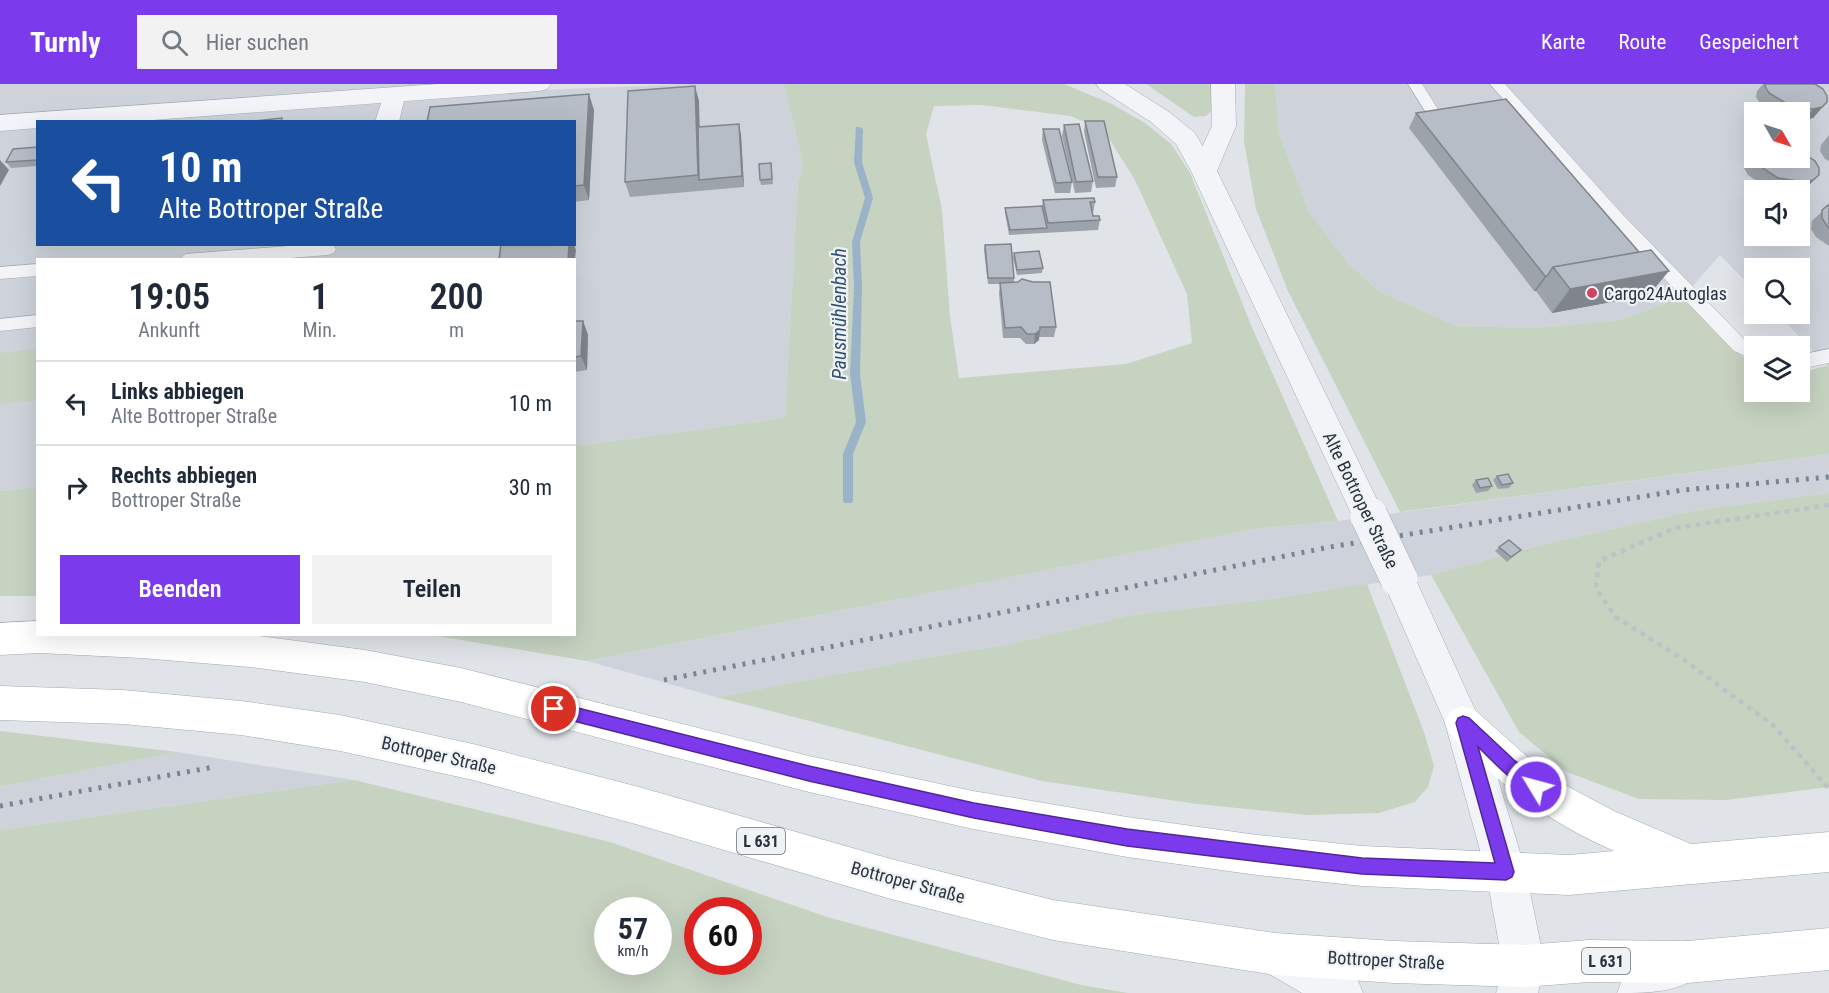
<!DOCTYPE html>
<html lang="de">
<head>
<meta charset="utf-8">
<style>
  body { margin:0; font-family:"Roboto Condensed",sans-serif; background:#f2f2f3; color:#1f2937; height:100vh; display:flex; flex-direction:column; font-size:22px; white-space:nowrap }
  * { box-sizing:border-box; margin:0 }
  p { font-size:20px; color:#747a83 }
  .icon { flex:none; width:33px; height:33px; fill:none; stroke:currentColor; stroke-width:2; stroke-linecap:round; stroke-linejoin:round }
  .map { position:relative; flex:1; overflow:hidden }
  .panel { position:absolute; left:36px; top:174px; width:540px; height:378px; display:flex; flex-direction:column; background:#fff; border-radius:0px; box-shadow:0 6px 24px #0002 }
  .panel>* { flex:none }
  .banner { position:absolute; left:36px; top:36px; width:540px; height:126px; border-radius:0px; box-shadow:0 6px 24px #0002; background:#1a4fa0; color:#fff; overflow:hidden }
  .needle { width:39px; rotate:129deg }
  .tools { position:absolute; left:1744px; top:18px; display:grid; gap:12px }
  .tools a { display:grid; place-items:center; width:66px; height:66px; border-radius:0px; background:#fff; box-shadow:0 6px 24px #0002; font-size:30px }
  .speed { position:absolute; left:594px; top:813px; display:flex; gap:12px; font-size:30px; font-weight:700; text-align:center }
  .speed>* { display:grid; place-content:center; width:78px; height:78px; border-radius:50%; background:#fff; box-shadow:0 6px 24px #0002; line-height:1 }
  .speed small { font-size:15px; font-weight:400 }
  .speed .limit { border:9px solid #d22; background:#fff; color:#111 }
  .pin { position:absolute; display:grid; place-items:center; width:51px; height:51px; color:#fff; margin:-26px; border:3px solid #fff; border-radius:50%; box-shadow:0 2px 6px #0007 }
  .me { position:absolute; width:66px; margin:-33px; rotate:307deg; stroke-linejoin:round; filter:drop-shadow(0 0 4px #0008) }
  .turn { display:flex; align-items:center; gap:21px; height:126px; padding:0 24px; font-size:27px }
  .turn .icon { width:78px; height:78px; stroke-width:2.5 }
  .turn b { display:block; font-size:42px; line-height:51px }
  .eta { display:flex; justify-content:space-evenly; align-items:center; height:102px; text-align:center }
  .eta b { font-size:36px; font-weight:600; line-height:42px }
  .primary-button { display:flex; gap:12px; margin-top:auto; padding:12px 24px }
  .primary-button a { flex:1; height:69px; border-radius:0px; background:#7c3aed; color:#fff; font-size:24px; font-weight:600; line-height:69px; text-align:center }
  .primary-button a+a { background:#f2f2f3; color:#1f2937 }
  ul { padding:0; list-style:none }
  li { display:flex; align-items:center; gap:18px; height:84px; padding:0 24px; border-top:2px solid #e0e1e3 }
  li div { flex:1 }
  li b { display:block; font-size:22px }
  li em { font-style:normal }
  header { display:flex; align-items:center; gap:36px; box-sizing:border-box; height:84px; padding:0 30px; background:#7c3aed; color:#fff }
  header strong { font-size:28px }
  nav { display:flex; gap:33px; margin-inline-start:auto; font-size:21px }
  .search { width:420px; height:54px; background:#f2f2f3; display:flex; align-items:center; gap:15px; box-sizing:border-box; padding:0 21px; border-radius:0px; color:#747a83; font-size:22px }
  .map>svg:first-child { display:block }
</style>
</head>
<body>
<header>
<strong>Turnly</strong>
<div class="search"><svg class="icon" aria-label="search" viewBox="0 0 24 24"><circle cx="10" cy="10" r="6"/><path d="M15 15l6 6"/></svg>Hier suchen</div>
<nav><a>Karte</a><a>Route</a><a>Gespeichert</a></nav>
</header>
<div class="map">
<svg width="1829" height="909" viewBox="0 0 1829 909">
  <rect width="100%" height="100%" fill="#e0e4e9"/>
  <!-- built -->
  <path fill="#ced3db" fill-rule="evenodd" d="M0 0H450L448 10 684 0H784L803 81 798 99 785 334 575 362 574 176H38L37 403 0 407ZM38 38H574V160H38Z
    M1275 0H1829V283L1777 230H1800V184H1755V207L1720 171 1683 213 1620 236 1536 244 1457 242 1380 208 1348 179 1309 128 1279 49ZM1755 28H1800V74H1755ZM1755 106H1800V152H1755Z
    M1829 370V409L1697 426 1545 460 1431 491 1270 515 1131 531 1007 561 930 573 716 613 587 577 1254 445 1338 437Z
    M177 668 354 696 0 746V703Z"/>
  <!-- green -->
  <path fill="#c6d3c1" fill-rule="evenodd" d="M784 0H1064L1112 20 1145 39 1171 60 1190 89 1251 241 1338 437 1254 445 587 577 431 551 574 550 575 362 785 334 798 99 803 81ZM982 21 1070 32 1103 45 1135 96 1187 210 1192 259 1126 280 959 294 950 232 942 126 926 50 934 22Z
    M1146 0H1211V27L1206 32 1194 33Z
    M1245 0H1275L1279 49 1309 128 1348 179 1380 208 1457 242 1535 244 1620 236 1683 213 1736 268 1755 280V308H1800V289L1829 281V370L1400 428 1288 207 1256 125 1244 57Z
    M37 265V316L0 320V269Z
    M37 403V512H0V407Z
    M1829 409V703L1726 716 1639 715 1567 688 1519 648 1431 491 1545 460 1697 426Z
    M1367 500 1424 648 1434 682 1428 703 1415 718 1379 729 1307 731 1197 720 1042 697 716 613 930 573 1007 561 1131 531 1270 515Z
    M0 647 177 668 0 703Z
    M354 696 610 758 827 833 1081 901 1128 909H0V746ZM658 826V878H608V826ZM748 826V878H698V826Z"/>
  <g fill="none" stroke-linecap="round" stroke-linejoin="round">
    <!-- stream -->
    <path fill="#9bb3c9" fill-rule="evenodd" d="M856 43H859L863 45 862 78 873 114 860 158 862 203 860 290 866 338 853 370V416L852 419H844L843 416V370L856 338 850 290 854 203 852 158 865 114 854 78Z"/>
    <defs>
      <path id="service" d="M1408 0H1422L1439 27 1437 30H1427Z
        M1490 0H1505L1624 132 1746 257 1756 262 1755 276 1734 267 1612 140Z
        M314 160H332L336 165 334 169 328 171 265 176H178L186 170Z
        M38 180V192L0 195V183Z
        M38 231V243L0 247V235Z
        M1829 265V279L1800 285V271Z"/>
      <path id="minor" d="M1211 0H1235L1236 42 1217 87 1213 93 1204 95 1195 93 1191 87 1212 42Z
        M393 5 401 7 405 12 399 38H375L385 7Z
        M1277 850 1357 894 1363 909H1302L1262 886 1256 871 1262 856Z
        M1688 857 1703 863 1709 878C1692 909 1653 909 1617 909L1623 894 1673 863Z
        M1524 861 1539 867 1545 882 1538 909H1496L1509 867Z"/>
      <path id="tertiary" d="M438 0H551L547 5 539 7 126 38H38V44L0 47V31Z
        M1096 0H1125L1169 28 1195 49 1217 87 1385 432 1381 442 1369 446 1357 442 1191 87 1176 60 1151 38 1100 5Z
        M1399 480 1411 485 1481 639 1526 788 1545 882 1539 897 1524 903 1509 897 1503 882 1486 788 1445 639 1382 495 1387 485Z"/>
      <path id="primary" d="M38 537V550H244L365 566 461 584 809 672 973 707 1127 733 1257 751 1362 762 1569 771 1614 767C1562 744 1519 716 1478 677 1465 665 1452 655 1445 639L1450 627 1463 622 1476 627 1530 675 1565 701 1614 727 1691 760 1829 748V788L1569 811 1362 802 1257 791 1127 773 973 745 809 708 461 618 365 598 250 583 141 574 39 569 0 571V539Z
        M0 602 123 606 241 617 340 631 473 660 639 703 891 775 1053 816 1275 849 1394 857 1524 861 1589 856 1688 857 1829 844V886L1688 899 1589 898 1524 903 1394 899 1275 891 1053 856 891 815 639 741 473 696 340 667 241 651 123 640 0 636Z"/>
    </defs>
    <!-- service casing -->
    <use href="#service" stroke="#a5abb3" stroke-width="1"/>
    <!-- minor casing -->
    <use href="#minor" stroke="#a5abb3" stroke-width="1"/>
    <!-- tertiary casing -->
    <use href="#tertiary" stroke="#a5abb3" stroke-width="1"/>
    <!-- primary casing -->
    <use href="#primary" stroke="#9fa9b5" stroke-width="1"/>
    <!-- path -->
    <path stroke="#bec2c7" stroke-width="4.5" stroke-dasharray="5 5" stroke-linecap="butt" d="M1829 421 1675 444 1599 477 1596 505 1616 533 1681 574 1773 641 1829 705"/>
    <!-- service -->
    <use href="#service" fill="#f3f4f7" fill-rule="evenodd"/>
    <!-- minor -->
    <use href="#minor" fill="#f3f4f7" fill-rule="evenodd"/>
    <!-- tertiary -->
    <use href="#tertiary" fill="#f3f4f7" fill-rule="evenodd"/>
    <!-- primary -->
    <use href="#primary" fill="#fff" fill-rule="evenodd"/>
    <!-- rail -->
    <path stroke="#798492" stroke-width="5" stroke-dasharray="3 7" stroke-linecap="butt" d="M664 596 1330 463 1683 406 1829 393
      M0 722 214 683"/>
    <defs>
      <path id="tertiary-bridge" d="M1369 432 1399 495"/>
    </defs>
    <!-- tertiary-bridge casing -->
    <use href="#tertiary-bridge" stroke="#a5abb3" stroke-width="38" stroke-linecap="butt"/>
    <!-- tertiary-bridge -->
    <use href="#tertiary-bridge" stroke="#f3f4f7" stroke-width="37"/>
  </g>
  <!-- wall -->
  <path fill="#9da3aa" d="M1763 0H1815L1827 18 1813 34 1804 36 1800 35V28H1774L1760 20 1756 13 1757 7Z
    M699 17V43L741 51 744 103 630 113 625 98Z
    M594 26 589 116 574 118V38Z
    M1416 29 1649 211 1552 229 1536 207H1534L1409 44Z
    M1085 37 1117 93 1115 103 1096 104 1084 48Z
    M1064 41 1093 97 1091 108 1075 109 1062 52Z
    M1043 45 1072 98 1070 109H1055L1042 56Z
    M1829 51V77L1825 75 1820 67 1821 61Z
    M38 63V82L11 84 6 78Z
    M1755 66 1819 91 1803 107 1800 108V106H1778L1769 105 1748 91 1744 84 1745 77Z
    M771 79 773 100 761 101 760 96Z
    M1043 116 1095 118 1093 129V132L1100 136 1098 146 1009 151 1005 129V124L1042 122Z
    M1829 121V162L1816 153 1811 145 1812 137Z
    M985 161 1014 194V198L1056 243 1054 253H1039V256L1034 260H1026L1020 254H1003L999 209 1000 200H988L984 166Z
    M1014 169 1043 184 1042 189 1017 191 1013 174Z
    M574 237H583L588 251 587 286 574 288Z
    M1497 392 1513 399 1509 404 1498 405 1493 396Z
    M1476 396 1492 402 1488 407 1476 409 1472 401Z
    M1499 463 1521 466 1507 478 1495 467Z"/>
  <!-- shaded-wall -->
  <path fill="#80848b" d="M695 2 699 17 701 96H699L698 91Z
    M589 10 594 26 589 116 584 101Z
    M1827 18 1813 34 1804 36 1813 25Z
    M739 40 741 51 744 103 742 92Z
    M0 76 9 86 0 102Z
    M1819 91 1803 107 1800 108V106H1796L1803 98Z
    M569 160H574L576 166 574 184V176H568Z
    M1669 187 1649 211 1552 229 1570 205Z
    M1545 192H1547L1536 207H1534Z
    M583 237 588 251 587 286 581 272Z
    M1040 246 1039 256 1034 260 1035 250Z"/>
  <!-- building -->
  <path fill="#b7bdc6" stroke="#80848b" stroke-width="1.5" d="M1765 0H1815L1823 5 1827 12V18L1822 23 1813 25 1789 21 1769 9 1765 2Z
    M695 2 698 91 625 98 628 7Z
    M589 10 584 101 574 102V38H427L430 23Z
    M1506 15 1639 168 1553 183 1547 192H1545L1416 29Z
    M282 34 281 38H244Z
    M1085 37H1104L1117 93H1098Z
    M739 40 742 92 699 96 698 43Z
    M1079 40 1093 97 1076 98 1064 41Z
    M1043 45H1059L1072 98 1056 99Z
    M38 63V76L6 78 13 65Z
    M1754 66H1755V74H1800V67L1815 77 1819 84V91L1813 96 1803 98 1778 94 1757 80 1753 73Z
    M771 79 772 95 760 96 759 80Z
    M1094 114 1095 118H1090L1093 132H1099L1100 136 1048 139 1043 116Z
    M1828 121H1829V144L1827 142 1822 134V126Z
    M1042 122 1047 144 1010 146 1005 124Z
    M501 160H569L568 176H499Z
    M1011 160 1014 194H988L985 161Z
    M1651 166 1669 187 1570 205 1553 183Z
    M1039 167 1043 184 1017 186 1014 169Z
    M1022 195 1033 198H1050L1056 243H1040V246L1035 250H1027L1021 243 1005 244 1000 199 1018 198Z
    M574 237H583L581 272 574 273Z
    M1508 390 1513 399 1502 401 1497 392Z
    M1488 394 1492 402 1480 404 1476 396Z
    M1509 456 1521 466 1511 473 1499 463Z"/>
  <!-- route -->
  <path fill="#7c3aed" stroke="#51269a" stroke-width="1.5" d="M554 618 809 682 974 719 1127 745 1362 774 1495 779 1456 639 1458 634 1463 632 1469 634 1514 676 1542 697 1544 703 1542 708 1536 710C1514 701 1495 679 1478 663L1514 788 1512 793 1506 796 1362 790 1127 762 974 734 809 697 554 632 548 630 546 625 548 620Z"/>
  <!-- markers -->
  <circle fill="#cd455f" stroke="#f0f3f6" stroke-width="2" cx="1592" cy="209" r="6"/>
  <g text-anchor="middle" dominant-baseline="central" stroke-width="4.5" stroke-linejoin="round" paint-order="stroke">
    <!-- shield labels -->
    <g fill="#f0f3f6" stroke="#656c77" stroke-width="1.5">
      <rect x="737" y="744" width="48" height="26" rx="4.5"/>
      <rect x="1582" y="864" width="48" height="26" rx="4.5"/>
    </g>
    <g font-size="16" font-weight="bold" fill="#293240">
      <text x="761" y="757">L 631</text>
      <text x="1606" y="877">L 631</text>
    </g>
    <!-- poi labels -->
    <g font-size="18" fill="#293240" stroke="#f0f3f6" text-anchor="start">
      <text x="1604" y="209">Cargo24Autoglas</text>
    </g>
    <!-- street labels -->
    <g font-size="18" fill="#293240" stroke="#f0f3f6">
      <text transform="translate(1361 416) rotate(64)">Alte Bottroper Straße</text>
      <text transform="translate(439 671) rotate(13)">Bottroper Straße</text>
      <text transform="translate(908 798) rotate(15)">Bottroper Straße</text>
      <text transform="translate(1386 876) rotate(3)">Bottroper Straße</text>
    </g>
    <!-- water labels -->
    <g font-size="20" font-style="italic" fill="#335274" stroke="#f0f3f6">
      <text transform="translate(839 230) rotate(-90)">Pausmühlenbach</text>
    </g>
  </g>
</svg>
<div class="tools">
<a><svg class="needle" viewBox="-14 -14 28 28"><path d="M0-13l5 13h-10z" fill="#e53935"/><path d="M0 13l5-13h-10z" fill="#747a83"/></svg></a>
<a><svg class="icon" aria-label="sound" viewBox="0 0 24 24"><path d="M4 9h4l5-4v14l-5-4H4zM17 9q2 3 0 6"/></svg></a>
<a><svg class="icon" aria-label="search" viewBox="0 0 24 24"><circle cx="10" cy="10" r="6"/><path d="M15 15l6 6"/></svg></a>
<a><svg class="icon" aria-label="layers" viewBox="0 0 24 24"><path d="M12 4l9 5-9 5-9-5zM3 14l9 5 9-5"/></svg></a>
</div>
<div class="speed"><div>57<small>km/h</small></div><div class="limit">60</div></div>
<div class="pin" style="left:554px;top:625px;background:#d93025"><svg class="icon" aria-label="arrive" viewBox="0 0 24 24"><path d="M6 21V4h12l-3 4 3 4H6"/></svg></div>
<svg class="me" style="left:1536px;top:703px" viewBox="-20 -20 40 40"><circle r="17" fill="#7c3aed" stroke="#fff" stroke-width="3"/><path d="M0-11L8 9 0 5-8 9z" fill="#fff"/></svg>
<div class="banner">
<div class="turn"><svg class="icon" aria-label="left" viewBox="0 0 24 24"><path d="M17 20v-9H6M10 6l-5 5 5 5"/></svg><div><b>10 m</b>Alte Bottroper Straße</div></div>
</div>
<section class="panel">
<div class="eta">
<div><b>19:05</b><p>Ankunft</p></div>
<div><b>1</b><p>Min.</p></div>
<div><b>200</b><p>m</p></div>
</div>
<ul>
<li><svg class="icon" aria-label="left" viewBox="0 0 24 24"><path d="M17 20v-9H6M10 6l-5 5 5 5"/></svg><div><b>Links abbiegen</b><p>Alte Bottroper Straße</p></div><em>10 m</em></li>
<li><svg class="icon" aria-label="right" viewBox="0 0 24 24"><path d="M7 20v-9h11M14 6l5 5-5 5"/></svg><div><b>Rechts abbiegen</b><p>Bottroper Straße</p></div><em>30 m</em></li>
</ul>
<div class="primary-button"><a>Beenden</a><a>Teilen</a></div>
</section>
</div>
</body>
</html>
